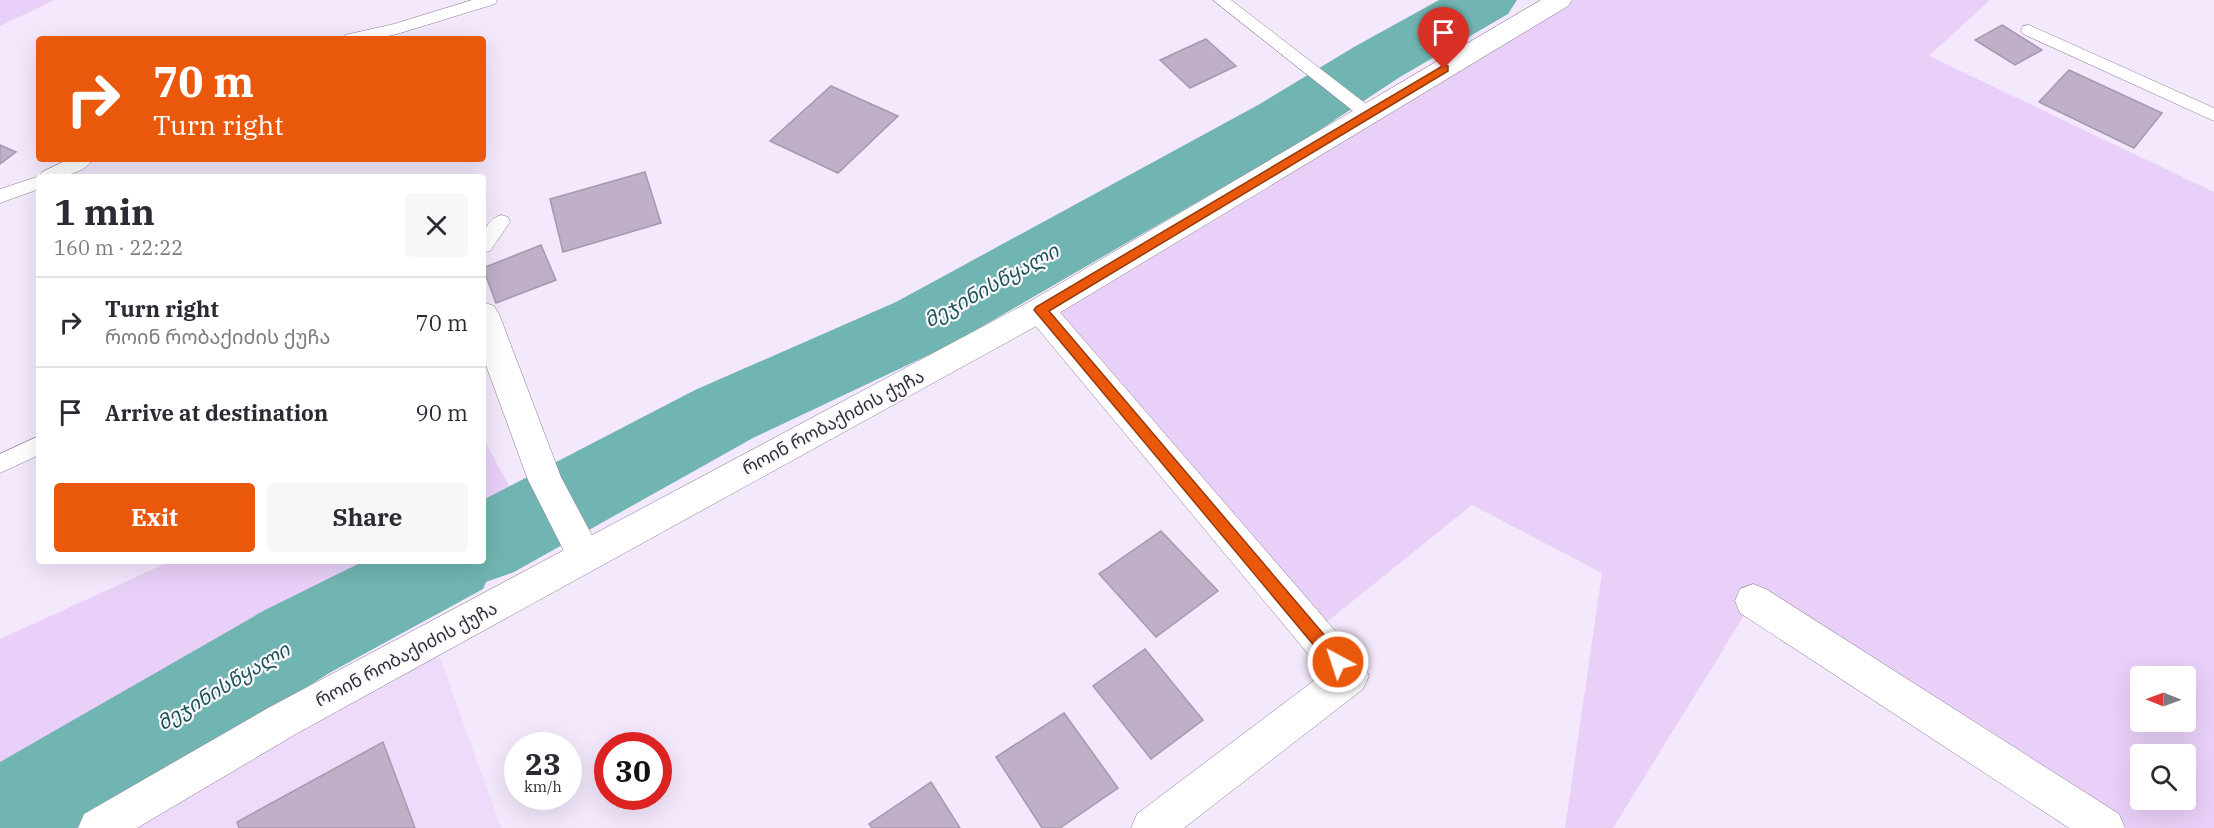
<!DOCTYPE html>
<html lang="en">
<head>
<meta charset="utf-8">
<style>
  body { margin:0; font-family:"IBM Plex Serif","Noto Sans Georgian",serif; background:#f7f7f7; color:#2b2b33; height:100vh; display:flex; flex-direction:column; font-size:22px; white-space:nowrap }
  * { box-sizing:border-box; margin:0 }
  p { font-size:20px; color:#7c7c81 }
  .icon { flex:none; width:33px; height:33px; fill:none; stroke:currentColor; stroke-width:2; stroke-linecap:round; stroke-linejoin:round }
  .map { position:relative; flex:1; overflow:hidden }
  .side { position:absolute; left:36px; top:174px; width:450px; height:390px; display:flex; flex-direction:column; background:#fff; border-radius:6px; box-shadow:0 6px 24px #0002 }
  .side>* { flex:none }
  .guide { position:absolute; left:36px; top:36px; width:450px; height:126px; border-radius:6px; box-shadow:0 6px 24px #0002; background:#ea580c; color:#fff; overflow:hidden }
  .needle { width:39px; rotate:271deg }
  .tools { position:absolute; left:2130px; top:666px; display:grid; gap:12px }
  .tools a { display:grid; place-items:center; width:66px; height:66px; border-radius:6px; background:#fff; box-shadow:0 6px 24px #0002; font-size:30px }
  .speed { position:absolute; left:504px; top:732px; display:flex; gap:12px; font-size:30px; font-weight:700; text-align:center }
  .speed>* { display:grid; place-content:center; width:78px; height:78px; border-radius:50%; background:#fff; box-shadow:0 6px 24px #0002; line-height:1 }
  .speed small { font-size:15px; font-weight:400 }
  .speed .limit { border:9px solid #d22; background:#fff; color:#111 }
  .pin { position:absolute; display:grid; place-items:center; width:51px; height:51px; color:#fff; margin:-62px -26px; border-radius:50% 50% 50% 0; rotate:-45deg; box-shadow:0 0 6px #0007 }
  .pin .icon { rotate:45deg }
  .me { position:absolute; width:66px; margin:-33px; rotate:320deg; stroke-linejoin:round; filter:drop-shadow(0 0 4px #0008) }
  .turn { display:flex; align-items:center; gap:21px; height:126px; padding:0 18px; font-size:27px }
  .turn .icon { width:78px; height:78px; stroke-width:2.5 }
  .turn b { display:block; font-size:42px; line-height:51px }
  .round { display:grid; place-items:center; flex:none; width:63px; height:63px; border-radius:6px; background:#f7f7f7 }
  .head { display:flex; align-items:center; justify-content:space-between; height:102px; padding:0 18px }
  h1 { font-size:36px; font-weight:800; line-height:45px }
  .primary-button { display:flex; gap:12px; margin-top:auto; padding:12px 18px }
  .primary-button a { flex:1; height:69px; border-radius:6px; background:#ea580c; color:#fff; font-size:24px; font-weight:800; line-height:69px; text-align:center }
  .primary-button a+a { background:#f7f7f7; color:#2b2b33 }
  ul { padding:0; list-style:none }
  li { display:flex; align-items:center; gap:18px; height:90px; padding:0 18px; border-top:2px solid #e1e1e2 }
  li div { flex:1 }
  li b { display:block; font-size:22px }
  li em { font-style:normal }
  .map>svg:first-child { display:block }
</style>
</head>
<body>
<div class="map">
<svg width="2214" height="828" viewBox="0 0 2214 828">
  <rect width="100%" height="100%" fill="#f4e8fc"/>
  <!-- built -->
  <path fill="#eedafa" d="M433 638 501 828H98Z"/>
  <!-- green -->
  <path fill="#e9d0f8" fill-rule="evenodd" d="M0 0H55L0 26Z
    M1559 0H1990L1929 56 2214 192V828H2105L1753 601 1613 828H1565L1602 573 1472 505 1313 633 1040 310ZM2140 676H2186V722H2140ZM2140 754H2186V800H2140Z
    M483 438 522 509 483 530Z
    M171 561H427L0 797V639Z"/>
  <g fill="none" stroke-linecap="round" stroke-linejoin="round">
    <!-- river -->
    <path fill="#71b5b2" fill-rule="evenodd" d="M1439 0H1517L1508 14 1400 77 1306 139 952 344 753 438 514 572 486 582 483 589 331 672 79 828H0V762L265 610 364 561H483V500L695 390 896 302 1258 105 1354 47Z"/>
  </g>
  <!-- building -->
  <path fill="#bfb0c8" stroke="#a698af" stroke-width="1.5" d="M2002 25 2042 50 2015 65 1975 40Z
    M1206 39 1236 66 1190 88 1160 60Z
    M2069 70 2162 113 2134 148 2039 102Z
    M831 86 898 116 838 173 770 141Z
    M0 145 16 152 0 164Z
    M645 172 661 223 563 252 550 199Z
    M541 245 556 280 496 303 483 268Z
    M1161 531 1218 591 1156 637 1099 574Z
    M1145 649 1203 720 1151 759 1093 686Z
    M1064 713 1118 788 1060 828H1042L996 757Z
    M383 742 415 828H239L237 822Z
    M931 782 960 828H872L869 824Z"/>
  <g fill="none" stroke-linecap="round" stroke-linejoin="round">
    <defs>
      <path id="service" d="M472 0H497L495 4 397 34 375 39H343L345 35 394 24Z
        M1213 0H1231L1374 110 1377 114 1374 118H1362Z
        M2029 25 2214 108V121L2023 34 2021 30 2023 26Z
        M69 159H93C83 176 56 177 39 177V189L0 203V189L40 176 42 172Z
        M501 215 508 217 510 222 490 251 483 253C483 237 483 221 501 215Z
        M39 436V455L0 473V454Z"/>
      <path id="minor" d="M1040 298 1051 302 1363 663 1369 676 1363 689 1184 828H1131L1137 814 1324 673 1029 318 1024 310 1029 302Z
        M483 302 494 306 499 314 561 477 603 556 598 567 585 572 572 567 528 480 483 357Z
        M1753 584 1766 589 2119 814 2125 828H2069L1740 613 1735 601 1740 589Z"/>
      <path id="tertiary" d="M1541 0H1572L1568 6 1051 318 296 734 137 828H78L84 814 268 708 1029 302Z"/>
    </defs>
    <!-- service casing -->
    <use href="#service" stroke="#8b7d93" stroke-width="1"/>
    <!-- minor casing -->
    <use href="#minor" stroke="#8b7d93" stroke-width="1"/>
    <!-- tertiary casing -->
    <use href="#tertiary" stroke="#8b7d93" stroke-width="1"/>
    <!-- service -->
    <use href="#service" fill="#fff" fill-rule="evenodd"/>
    <!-- minor -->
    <use href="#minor" fill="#fff" fill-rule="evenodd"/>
    <!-- tertiary -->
    <use href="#tertiary" fill="#fff" fill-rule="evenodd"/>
  </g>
  <!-- route -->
  <path fill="#ea580c" stroke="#983908" stroke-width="1.5" d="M1444 65 1448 66V71L1049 311 1343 657 1346 662 1343 667 1338 669 1332 667 1034 310 1036 307Z"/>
  <g text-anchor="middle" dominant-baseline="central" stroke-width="4.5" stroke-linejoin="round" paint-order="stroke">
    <!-- street labels -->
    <g font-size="18" fill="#352f38" stroke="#fcf9fe">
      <text transform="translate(833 422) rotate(-28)">როინ რობაქიძის ქუჩა</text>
      <text transform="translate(406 654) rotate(-28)">როინ რობაქიძის ქუჩა</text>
    </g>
    <!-- water labels -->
    <g font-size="20" font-style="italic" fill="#1a5553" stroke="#fcf9fe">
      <text transform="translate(991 285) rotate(-29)">მეჯინისწყალი</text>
      <text transform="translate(223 686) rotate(-31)">მეჯინისწყალი</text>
    </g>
  </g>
</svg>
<div class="tools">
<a><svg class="needle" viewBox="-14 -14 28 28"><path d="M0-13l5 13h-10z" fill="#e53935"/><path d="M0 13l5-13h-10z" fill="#7c7c81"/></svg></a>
<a><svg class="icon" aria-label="search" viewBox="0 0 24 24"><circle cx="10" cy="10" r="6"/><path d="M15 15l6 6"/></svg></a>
</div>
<div class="speed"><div>23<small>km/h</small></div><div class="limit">30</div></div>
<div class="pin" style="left:1444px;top:69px;background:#d93025"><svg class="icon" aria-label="arrive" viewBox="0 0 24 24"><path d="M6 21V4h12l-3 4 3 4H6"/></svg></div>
<svg class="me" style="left:1338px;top:662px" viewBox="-20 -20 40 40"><circle r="17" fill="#ea580c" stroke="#fff" stroke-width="3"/><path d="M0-11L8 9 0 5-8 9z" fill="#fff"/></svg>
<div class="guide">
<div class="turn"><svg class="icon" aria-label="right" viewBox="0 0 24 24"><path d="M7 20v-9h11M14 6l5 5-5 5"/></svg><div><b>70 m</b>Turn right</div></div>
</div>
<section class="side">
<div class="head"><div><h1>1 min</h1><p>160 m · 22:22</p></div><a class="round"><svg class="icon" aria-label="close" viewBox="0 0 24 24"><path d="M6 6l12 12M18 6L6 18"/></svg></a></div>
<ul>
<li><svg class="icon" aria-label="right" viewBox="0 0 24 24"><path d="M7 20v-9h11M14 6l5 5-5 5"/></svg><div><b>Turn right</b><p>როინ რობაქიძის ქუჩა</p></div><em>70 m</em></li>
<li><svg class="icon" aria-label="arrive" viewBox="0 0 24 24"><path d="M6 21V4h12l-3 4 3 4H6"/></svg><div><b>Arrive at destination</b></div><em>90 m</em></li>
</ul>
<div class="primary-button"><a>Exit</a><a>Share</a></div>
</section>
</div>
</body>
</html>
